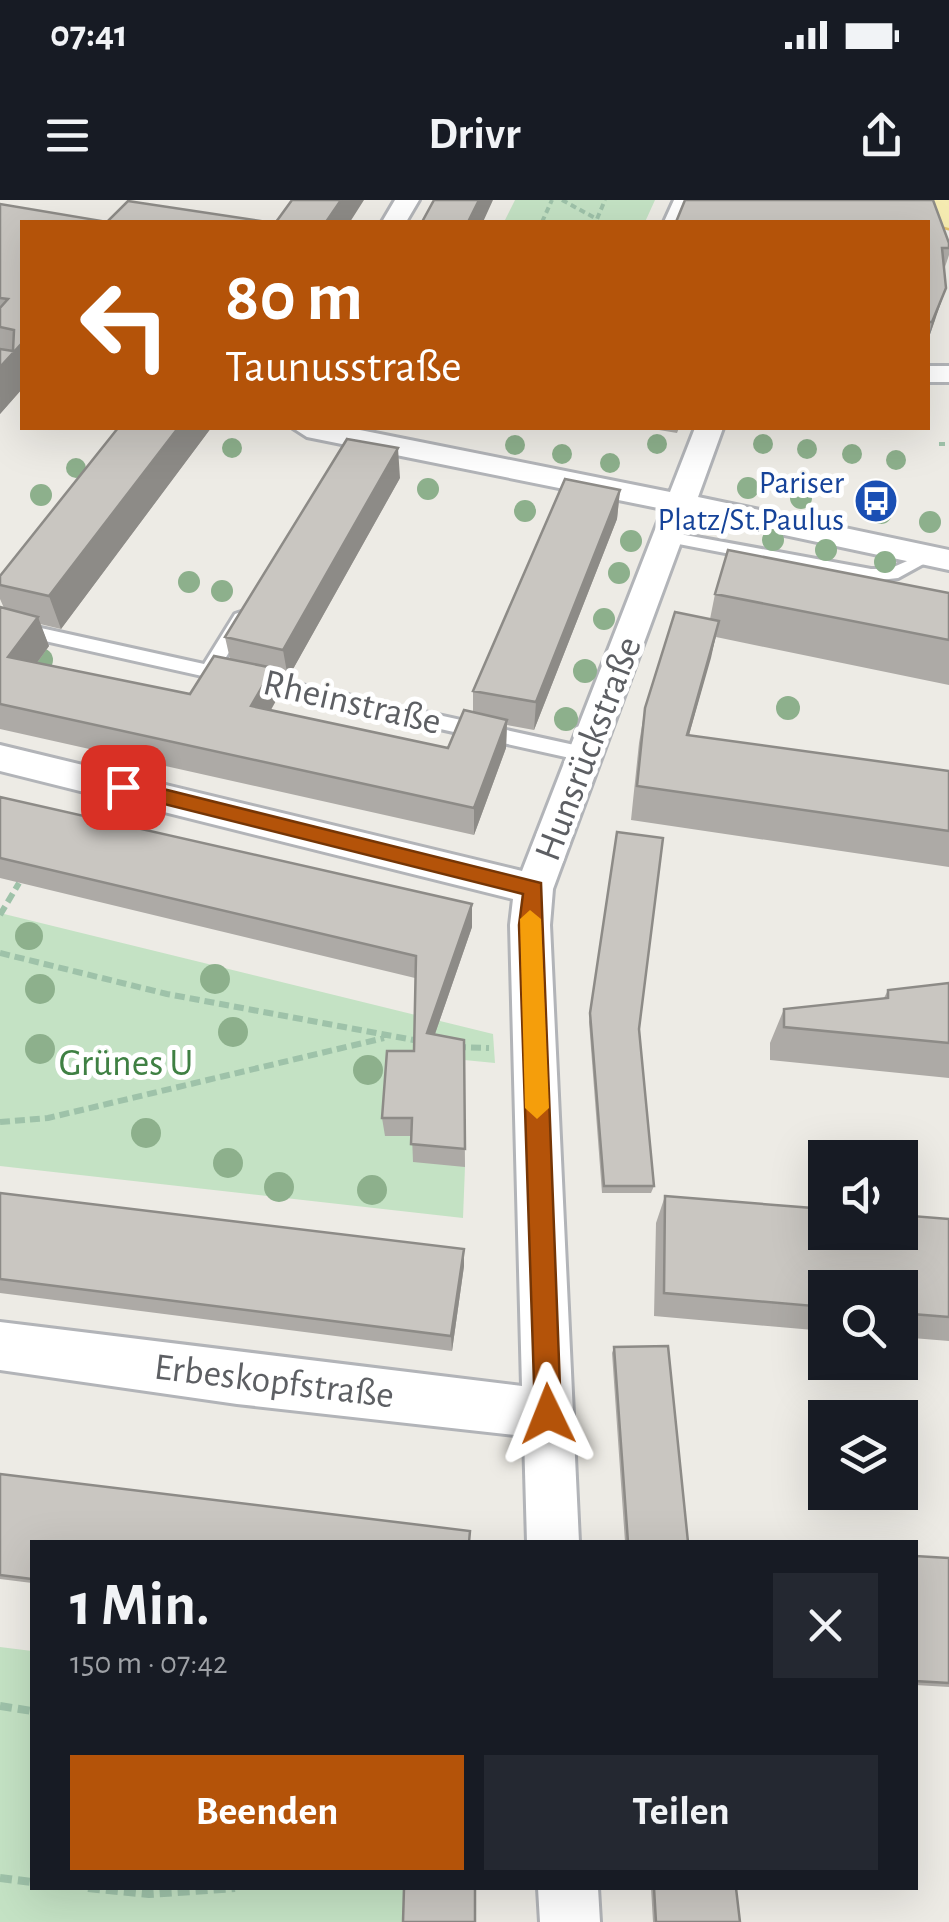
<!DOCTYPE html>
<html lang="de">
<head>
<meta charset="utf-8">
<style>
  body { margin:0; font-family:"Alegreya Sans",sans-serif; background:#242831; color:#f1f3f6; height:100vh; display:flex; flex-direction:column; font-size:38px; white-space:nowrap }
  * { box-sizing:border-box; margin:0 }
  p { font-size:32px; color:#9ea1a6 }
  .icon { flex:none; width:55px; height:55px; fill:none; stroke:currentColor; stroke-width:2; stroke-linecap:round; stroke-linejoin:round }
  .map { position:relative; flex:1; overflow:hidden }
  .drawer { position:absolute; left:30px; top:1340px; width:888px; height:350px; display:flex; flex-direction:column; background:#171b24; border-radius:0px; box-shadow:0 10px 40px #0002 }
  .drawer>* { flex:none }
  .guide { position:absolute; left:20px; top:20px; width:910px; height:210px; border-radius:0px; box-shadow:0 10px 40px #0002; background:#b45309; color:#fff; overflow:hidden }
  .buttons { position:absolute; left:808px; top:940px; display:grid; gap:20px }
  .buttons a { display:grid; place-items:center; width:110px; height:110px; border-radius:0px; background:#171b24; box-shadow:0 10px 40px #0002; font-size:50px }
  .pin { position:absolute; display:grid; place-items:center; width:85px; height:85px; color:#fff; margin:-42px; border-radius:20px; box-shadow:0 5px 15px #0006 }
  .me { position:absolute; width:110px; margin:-55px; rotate:358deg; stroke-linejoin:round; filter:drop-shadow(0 0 8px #0008) }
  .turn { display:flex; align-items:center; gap:35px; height:210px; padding:0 40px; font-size:45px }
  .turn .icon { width:130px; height:130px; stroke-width:2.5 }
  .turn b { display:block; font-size:70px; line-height:85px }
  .round { display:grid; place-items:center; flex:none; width:105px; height:105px; border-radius:0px; background:#242831 }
  .head { display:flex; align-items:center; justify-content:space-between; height:170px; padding:0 40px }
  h1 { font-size:60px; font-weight:700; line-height:75px }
  .action { display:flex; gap:20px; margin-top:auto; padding:20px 40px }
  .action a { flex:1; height:115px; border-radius:0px; background:#b45309; color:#fff; font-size:40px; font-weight:700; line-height:115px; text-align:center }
  .action a+a { background:#242831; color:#f1f3f6 }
  .status { display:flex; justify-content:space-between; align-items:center; height:70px; padding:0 50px; background:#171b24; direction:ltr }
  .status svg { height:28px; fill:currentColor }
  header { display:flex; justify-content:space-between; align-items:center; height:130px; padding:0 40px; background:#171b24; font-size:45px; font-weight:700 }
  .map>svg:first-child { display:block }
</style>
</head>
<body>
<div class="status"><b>07:41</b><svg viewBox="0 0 49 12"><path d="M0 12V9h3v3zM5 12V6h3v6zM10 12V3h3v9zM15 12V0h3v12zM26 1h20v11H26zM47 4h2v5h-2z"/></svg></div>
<header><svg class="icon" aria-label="menu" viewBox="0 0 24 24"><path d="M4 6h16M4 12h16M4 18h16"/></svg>Drivr<svg class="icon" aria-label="share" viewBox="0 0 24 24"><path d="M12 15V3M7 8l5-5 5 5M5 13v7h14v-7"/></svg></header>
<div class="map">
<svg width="949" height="1722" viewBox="0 0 949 1722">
  <rect width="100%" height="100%" fill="#edebe5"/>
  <!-- green -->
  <path fill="#c4e2c4" d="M515 0H655L645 22H504Z
    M0 713 493 834 495 863 464 860 414 936 465 967 463 1018 0 966Z
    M0 1447 32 1451V1688H405L404 1722H0Z"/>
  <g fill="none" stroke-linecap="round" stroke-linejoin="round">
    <defs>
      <path id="lane" d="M674 0H686L676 22H664Z
        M669 332 871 369H889L930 351 938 356 898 378 871 381 663 341 661 337Z
        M241 412 250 418 220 467 588 548 598 555 588 562 0 431V419L204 464 235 414Z"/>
      <path id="street" d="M395 0H419L406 22H382Z
        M928 166H949V182H928Z
        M293 228H350L670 292 695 228H723L698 297 949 350V370L691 315 553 689 550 725 579 1342H527L524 1236 237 1204 0 1170V1122L522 1186 510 725 513 699 0 571V545L522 671 663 309 307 237Z
        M538 1688H598L600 1722H540Z"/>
      <path id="primary" d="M927 0H949V28L938 25Z"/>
    </defs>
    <!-- lane casing -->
    <use href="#lane" stroke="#b2b4b8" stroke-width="6"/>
    <!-- street casing -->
    <use href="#street" stroke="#b2b4b8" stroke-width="6"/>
    <!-- primary casing -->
    <use href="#primary" stroke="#e1c16a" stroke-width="5"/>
    <!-- path-far2 -->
    <path stroke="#9ec2a9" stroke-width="4" stroke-dasharray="6 4" stroke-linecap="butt" d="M562 0 597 19 605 0
      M542 22 552 0
      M561 22H611
      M939 244H949"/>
    <!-- path-far1 -->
    <path stroke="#9ec2a9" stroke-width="6" stroke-dasharray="10 5" stroke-linecap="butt" d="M0 715 19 683
      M0 753 167 794 419 841
      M456 847 489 848
      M0 922 48 918 384 838"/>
    <!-- path -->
    <path stroke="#9ec2a9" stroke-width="8" stroke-dasharray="12 6" stroke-linecap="butt" d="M0 1506 32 1511
      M0 1678 32 1682
      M88 1688 149 1694 235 1688"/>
    <!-- lane -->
    <use href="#lane" fill="#fff" fill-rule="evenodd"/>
    <!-- street -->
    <use href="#street" fill="#fff" fill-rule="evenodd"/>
    <!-- primary -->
    <use href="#primary" fill="#f5ebb1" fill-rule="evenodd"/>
  </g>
  <!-- trees -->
  <g fill="#8db08c">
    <circle cx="657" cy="244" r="10"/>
    <circle cx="763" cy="244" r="10"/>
    <circle cx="515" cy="245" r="10"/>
    <circle cx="232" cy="248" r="10"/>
    <circle cx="807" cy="249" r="10"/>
    <circle cx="562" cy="254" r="10"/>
    <circle cx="852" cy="254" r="10"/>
    <circle cx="896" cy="260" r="10"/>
    <circle cx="610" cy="263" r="10"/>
    <circle cx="76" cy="268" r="10"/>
    <circle cx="748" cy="288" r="11"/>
    <circle cx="428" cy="289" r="11"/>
    <circle cx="41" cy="295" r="11"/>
    <circle cx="801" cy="298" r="11"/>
    <circle cx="525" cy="311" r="11"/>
    <circle cx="881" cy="313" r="11"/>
    <circle cx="930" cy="322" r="11"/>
    <circle cx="773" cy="340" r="11"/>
    <circle cx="631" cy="341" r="11"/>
    <circle cx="826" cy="350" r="11"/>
    <circle cx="885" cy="362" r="11"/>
    <circle cx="619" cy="373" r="11"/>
    <circle cx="189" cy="382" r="11"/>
    <circle cx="222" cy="391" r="11"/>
    <circle cx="604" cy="419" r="11"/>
    <circle cx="41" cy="460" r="12"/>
    <circle cx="585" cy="471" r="12"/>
    <circle cx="788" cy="508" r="12"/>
    <circle cx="566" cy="519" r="12"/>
    <circle cx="29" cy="736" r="14"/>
    <circle cx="215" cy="779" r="15"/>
    <circle cx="40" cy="789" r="15"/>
    <circle cx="233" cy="832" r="15"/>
    <circle cx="40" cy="849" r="15"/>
    <circle cx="368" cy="870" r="15"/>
    <circle cx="146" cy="933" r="15"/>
    <circle cx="228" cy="963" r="15"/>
    <circle cx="279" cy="987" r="15"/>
    <circle cx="372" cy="990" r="15"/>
  </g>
  <!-- wall -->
  <path fill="#adaaa6" d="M0 4 107 22H267H22V189L0 214Z
    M928 22 949 43V55L944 70 935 120 928 140Z
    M118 228H211L61 429 40 424 49 446 37 463 190 494 230 459 225 437 400 278 288 478 274 475 278 497 271 510 448 548 473 512V491L620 290 617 319 534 530 507 525 506 548 474 635 0 529V407L4 408 0 399V376Z
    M647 228H679L677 233Z
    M949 393V485L716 437 689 535 949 571V667L631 620 639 543 645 508 710 419 715 394Z
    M0 597 472 704V727L435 834 464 840 465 967 413 962 412 936H385L382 918 414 851 415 778 0 678Z
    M617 632 639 829 654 986 651 993H602L589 822Z
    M949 783V878L770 860V843L784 809 884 798 888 790Z
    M0 993 464 1049V1066L452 1151 0 1093Z
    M665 996 949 1019V1141L900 1137V1088H825V1131L654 1116 656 1023Z
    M614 1147 688 1342H625L612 1153Z
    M0 1274 470 1331V1342H32V1383L0 1379Z
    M915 1356 949 1358V1487L915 1485Z
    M651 1688H736L740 1722H653Z"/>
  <!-- shaded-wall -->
  <path fill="#8d8b87" d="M341 0H364L350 22H326Z
    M479 0H493L483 22H468Z
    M946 88 935 120 928 140 932 122Z
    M22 143V189L0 214V167Z
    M178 228H211L61 429 49 396Z
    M398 248 400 278 288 478 283 450Z
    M620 290 617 319 534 530 536 502Z
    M38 417 49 446 20 486 8 457Z
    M719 421 711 458 679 570 687 535Z
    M273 468 278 497 257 534 251 506Z
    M507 520 506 548 474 635V608Z
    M472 704V727L428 854 427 833Z
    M464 1049V1066L452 1151 451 1136Z"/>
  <!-- building -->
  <path fill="#c9c6c1" stroke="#8d8b87" stroke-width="2.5" d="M292 0H341L326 22H276Z
    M434 0H479L468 22H422Z
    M685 0H933L949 43V48H942L946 88 932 122H928V22H676Z
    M128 1 267 22H22V143L0 167V149L13 151 14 130 0 127V108L8 99 0 98V4L107 22Z
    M118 228H178L49 396 0 385V376Z
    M347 239 398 248 283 450 225 437Z
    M565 279 620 290 536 502 473 491Z
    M728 350 949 393V440L715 394Z
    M0 407 38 417 8 457 190 494 214 456 273 468 251 506 448 548 464 510 507 520 474 608 0 504Z
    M675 412 719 421 687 535 949 571V631L637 586 645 508Z
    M0 597 472 704 427 833 464 840 465 949 411 944 412 918H382L387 851H414L416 756 0 658Z
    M617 632 663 638 639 829 654 986H604L590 813Z
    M949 783V843L784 827V809L888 798V790Z
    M0 993 464 1049 451 1136 0 1079Z
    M665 996 825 1009V1032H900V1015L949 1019V1117L900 1113V1088H825V1107L664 1093Z
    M668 1146 688 1342H628L614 1147Z
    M0 1274 470 1331 469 1342H32V1379L0 1375Z
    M915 1356 949 1358V1483L915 1481Z
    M404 1688H475V1722H403Z
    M654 1688H736L740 1722H656Z"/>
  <!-- route -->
  <path fill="#b45309" stroke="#753606" stroke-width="2.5" d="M123 579 541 683 561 1214 557 1223 548 1227 539 1223 535 1214 519 725 523 694 116 592 113 587Z"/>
  <!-- slow -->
  <path fill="#f59e0b" d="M530 710 541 719 549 908 537 919 525 908 520 719Z"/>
  <!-- icons -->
  <defs>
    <symbol id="bus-disc" viewBox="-11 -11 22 22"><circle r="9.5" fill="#1a4fb4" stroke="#fff"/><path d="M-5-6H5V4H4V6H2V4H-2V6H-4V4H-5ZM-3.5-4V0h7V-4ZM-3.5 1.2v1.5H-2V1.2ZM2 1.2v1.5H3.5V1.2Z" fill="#fff"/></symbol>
  </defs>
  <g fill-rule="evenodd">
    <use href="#bus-disc" x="851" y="276" width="50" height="50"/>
  </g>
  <g text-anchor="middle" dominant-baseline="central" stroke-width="10" stroke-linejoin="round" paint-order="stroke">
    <!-- far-transit labels -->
    <g font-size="32" fill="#164399" stroke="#fff" text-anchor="end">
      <text x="844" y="283">Pariser<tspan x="844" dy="37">Platz/St.Paulus</tspan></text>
    </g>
    <!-- street labels -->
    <g font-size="38" fill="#5d5f63" stroke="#fff">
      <text transform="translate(352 503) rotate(13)">Rheinstraße</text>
      <text transform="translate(589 549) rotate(-69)">Hunsrückstraße</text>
      <text transform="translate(274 1182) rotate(7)">Erbeskopfstraße</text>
    </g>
    <!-- park labels -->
    <g font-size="38" fill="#3f8043" stroke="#fff">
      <text x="126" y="864">Grünes U</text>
    </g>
  </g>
</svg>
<div class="buttons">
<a><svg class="icon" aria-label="sound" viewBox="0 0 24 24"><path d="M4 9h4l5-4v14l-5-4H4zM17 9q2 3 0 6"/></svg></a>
<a><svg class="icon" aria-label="search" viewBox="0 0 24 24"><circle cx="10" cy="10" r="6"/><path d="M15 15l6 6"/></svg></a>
<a><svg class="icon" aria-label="layers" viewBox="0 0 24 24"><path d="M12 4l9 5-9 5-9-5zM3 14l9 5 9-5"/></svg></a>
</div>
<div class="pin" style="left:123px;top:587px;background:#d93025"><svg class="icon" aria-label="arrive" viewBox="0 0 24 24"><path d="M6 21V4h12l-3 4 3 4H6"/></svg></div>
<svg class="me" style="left:548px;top:1214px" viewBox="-20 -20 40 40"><path d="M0-17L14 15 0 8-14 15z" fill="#b45309" stroke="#fff" stroke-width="4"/></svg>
<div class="guide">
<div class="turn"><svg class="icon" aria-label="left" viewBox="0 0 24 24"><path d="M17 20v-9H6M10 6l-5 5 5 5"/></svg><div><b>80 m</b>Taunusstraße</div></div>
</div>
<section class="drawer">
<div class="head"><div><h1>1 Min.</h1><p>150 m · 07:42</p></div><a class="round"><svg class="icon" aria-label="close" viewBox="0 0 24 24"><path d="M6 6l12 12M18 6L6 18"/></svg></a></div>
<div class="action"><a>Beenden</a><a>Teilen</a></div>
</section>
</div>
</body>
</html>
